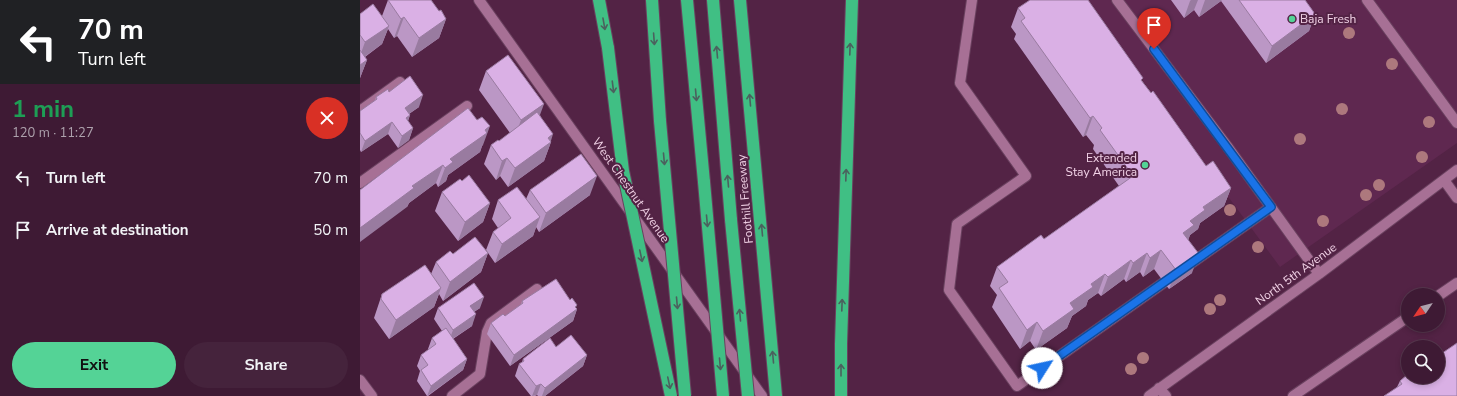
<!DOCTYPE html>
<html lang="en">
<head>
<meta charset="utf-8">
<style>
  body { margin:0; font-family:"Nunito Sans",sans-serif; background:#45233c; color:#f1f3f6; height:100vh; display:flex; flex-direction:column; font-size:15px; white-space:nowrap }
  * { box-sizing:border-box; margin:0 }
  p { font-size:13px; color:#ada1ac }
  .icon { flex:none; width:22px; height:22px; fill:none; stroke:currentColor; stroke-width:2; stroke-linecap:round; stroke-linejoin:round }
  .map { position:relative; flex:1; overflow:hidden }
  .drawer { display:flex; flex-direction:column; background:#3e1a34; width:360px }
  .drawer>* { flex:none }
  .hud { background:#202124; color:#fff; overflow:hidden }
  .needle { width:26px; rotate:235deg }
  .fabs { position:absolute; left:1041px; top:288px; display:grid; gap:8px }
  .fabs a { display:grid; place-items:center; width:44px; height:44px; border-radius:50%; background:#3e1a34; box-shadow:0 2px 6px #0003,0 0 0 1px #57384f; font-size:20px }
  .pin { position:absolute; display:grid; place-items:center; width:34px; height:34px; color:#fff; margin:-41px -17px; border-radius:50% 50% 50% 0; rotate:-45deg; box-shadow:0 0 4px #0007 }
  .pin .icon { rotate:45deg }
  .me { position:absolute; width:44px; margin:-22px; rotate:55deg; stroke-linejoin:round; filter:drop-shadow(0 0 3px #0008) }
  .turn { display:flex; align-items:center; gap:14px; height:84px; padding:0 12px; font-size:18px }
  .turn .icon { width:52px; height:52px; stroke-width:2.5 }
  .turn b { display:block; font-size:28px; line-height:34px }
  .round { display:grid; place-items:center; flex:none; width:42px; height:42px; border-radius:21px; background:#45233c }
  .head { display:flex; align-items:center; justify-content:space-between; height:68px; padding:0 12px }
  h1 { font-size:24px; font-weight:700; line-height:30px; color:#1e9e55 }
  .cta { display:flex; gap:8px; margin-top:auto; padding:8px 12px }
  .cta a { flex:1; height:46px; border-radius:24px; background:#54d396; color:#111; font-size:16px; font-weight:700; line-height:46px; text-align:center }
  .cta a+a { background:#45233c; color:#f1f3f6 }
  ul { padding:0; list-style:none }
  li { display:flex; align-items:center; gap:12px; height:52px; padding:0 12px }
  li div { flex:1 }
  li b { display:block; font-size:15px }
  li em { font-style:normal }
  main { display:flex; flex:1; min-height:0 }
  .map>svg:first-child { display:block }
</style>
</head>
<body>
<main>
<section class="drawer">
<div class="hud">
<div class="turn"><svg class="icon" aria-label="left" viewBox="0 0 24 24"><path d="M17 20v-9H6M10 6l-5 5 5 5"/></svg><div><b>70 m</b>Turn left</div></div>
</div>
<div class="head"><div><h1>1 min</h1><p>120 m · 11:27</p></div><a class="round" style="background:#d93025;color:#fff"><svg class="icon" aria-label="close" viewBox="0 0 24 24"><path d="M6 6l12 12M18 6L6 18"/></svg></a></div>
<ul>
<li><svg class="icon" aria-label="left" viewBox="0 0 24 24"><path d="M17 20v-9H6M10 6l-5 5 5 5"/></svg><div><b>Turn left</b></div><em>70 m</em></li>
<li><svg class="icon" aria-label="arrive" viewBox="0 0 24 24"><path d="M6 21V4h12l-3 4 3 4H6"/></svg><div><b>Arrive at destination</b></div><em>50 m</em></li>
</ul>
<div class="cta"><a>Exit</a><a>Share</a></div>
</section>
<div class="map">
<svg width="1097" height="396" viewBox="0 0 1097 396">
  <rect width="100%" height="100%" fill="#532345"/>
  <!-- built -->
  <path fill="#5f2850" d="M723 0H1097V143L920 267Z"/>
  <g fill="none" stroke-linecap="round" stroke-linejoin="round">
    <defs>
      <path id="minor" d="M119 0 402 396
        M612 0 600 83 666 176 597 224 589 290 657 386 911 207
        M757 0 867 146 959 274
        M1007 0 1097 123
        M0 111 40 82
        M1084 180 1097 198
        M0 183 107 106
        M1078 296 1097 283
        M0 380 12 396
        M799 388 806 396
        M92 396 120 374 127 332 131 323 177 289
        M789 396 959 274 1097 170
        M933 396 1048 317"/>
      <path id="highway" d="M239 0 248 48
        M292 0 300 121
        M327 0 344 182
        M353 0 371 220
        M380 0 416 396
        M481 396V344L492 0"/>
    </defs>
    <!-- minor casing -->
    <use href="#minor" stroke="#6a415f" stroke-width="12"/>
    <!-- highway casing -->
    <use href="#highway" stroke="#6a415f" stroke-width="14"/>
    <!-- minor -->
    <use href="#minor" stroke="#a77095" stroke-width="10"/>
    <!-- highway -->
    <use href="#highway" stroke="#40bf84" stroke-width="12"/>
    <defs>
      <path id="highway-bridge" d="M248 48 263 171 311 396
        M300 121 325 396
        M344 182 363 396
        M371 220 388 396"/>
    </defs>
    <!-- highway-bridge casing -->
    <use href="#highway-bridge" stroke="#6a415f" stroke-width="14" stroke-linecap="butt"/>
    <!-- highway-bridge -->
    <use href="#highway-bridge" stroke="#40bf84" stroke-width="12"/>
  </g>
  <!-- trees -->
  <g fill="#ad787d">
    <circle cx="989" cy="33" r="6"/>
    <circle cx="1032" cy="64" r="6"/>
    <circle cx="982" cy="109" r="6"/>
    <circle cx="1069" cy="122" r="6"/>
    <circle cx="940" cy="139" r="6"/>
    <circle cx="1062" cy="157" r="6"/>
    <circle cx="1019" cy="185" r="6"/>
    <circle cx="1006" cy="195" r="6"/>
    <circle cx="870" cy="210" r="6"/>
    <circle cx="963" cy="221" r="6"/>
    <circle cx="898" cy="247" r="6"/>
    <circle cx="860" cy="300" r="6"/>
    <circle cx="850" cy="309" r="6"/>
    <circle cx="783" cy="358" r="6"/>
    <circle cx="771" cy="369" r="6"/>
  </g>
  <!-- wall -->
  <path fill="#bb97c5" d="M28 0 86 19 79 38 52 57 37 36 34 38 28 29 22 44 5 57 7 60 0 78V14L22 16Z
    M811 0H945L955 14 949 31 906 63 861 1 839 17 834 10 824 18Z
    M658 8 782 81 846 166 871 188 864 206 840 223 838 229 830 235 828 240 832 273 809 289 794 269 783 277 780 272 766 282 764 279 741 296 738 293 728 300 726 306 712 316 707 328 676 350 670 341 660 349 632 307 637 295 630 286 637 267 684 239 759 186 733 149 734 145 726 135 723 137 654 39 656 34 651 27Z
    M126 71 180 115 191 142 184 161 148 187 140 176 136 180 124 164 131 145 139 141 150 133 119 90Z
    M29 92 59 107 49 114 50 115 48 121 53 128 49 140 38 148 28 134 1 152 0 150V111L15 101 16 97Z
    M123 145 122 146 120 152 88 175 86 181 78 187 76 183 49 203 47 207 0 190Z
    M102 181 130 203 123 222 98 241 75 211 82 192Z
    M170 190 230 195 179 232 176 227 173 236 135 263 126 250 133 232 138 228 132 219 138 200 166 199Z
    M128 253 121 272 83 301 79 294 74 307 29 339 14 318 22 294 71 274 76 262 93 254Z
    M162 301 216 308 217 309 213 321 150 366 127 334 131 323 145 316 161 305Z
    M78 308H120L114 312 112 326 93 339 107 359 103 370 68 396H67L57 381 60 371 57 366 61 355 68 350V349L72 338 82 331 74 319Z
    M196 347 227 355 223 366 185 396H178L177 395 175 396H171L155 376 159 364 162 362 163 359Z
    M1078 377 1037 387 1040 381Z"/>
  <!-- shaded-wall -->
  <path fill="#997ba0" d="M831 0H838L834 10 824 18 830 1Z
    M845 0H862L861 1 839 17Z
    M955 14 949 31 906 63 912 46Z
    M44 17 37 36 34 38 41 19Z
    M86 19 79 38 52 57 59 38Z
    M29 26 22 44 0 60V56L5 42Z
    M7 60 0 78V65Z
    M63 95 59 107 41 119 45 108Z
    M184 104 177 123 154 139 161 120Z
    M50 115 46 126V118Z
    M733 116 726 135 723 137 730 118Z
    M32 122 28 134 1 152 5 141Z
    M130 126 123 145 122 146 120 152 88 175 86 181 78 187 85 168 90 159 125 130Z
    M53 128 49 140 38 148 42 136Z
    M193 134 190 144 191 142 184 161 148 187 155 168 188 138Z
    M147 158 140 176 136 180 142 161Z
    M83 165 76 183 49 203 47 207 0 242V228L52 186Z
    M237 176 230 195 179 232 186 213Z
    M871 188 864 206 840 223 838 229 830 235 827 244 823 233 830 221 843 207Z
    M130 203 123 222 98 241 105 222Z
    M180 217 173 236 135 263 142 244Z
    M801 250 794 269 783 277 790 258Z
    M128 253 121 272 83 301 90 282Z
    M787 253 780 272 766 282 773 263Z
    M839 254 832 273 809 289 816 270Z
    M771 260 764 279 741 296 748 277Z
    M745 274 738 293 728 300 726 306 712 316 707 328 676 350 683 331 710 303 731 284Z
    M81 288 74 307 29 339 36 320Z
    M124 297 120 308 106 317 110 306Z
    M217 305 215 310 217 309 213 321 150 366 154 355Z
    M116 314 112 326 89 341 93 330Z
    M677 322 670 341 660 349 667 330Z
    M227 355 223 366 185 396H182L185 388Z
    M107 359 103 370 67 396 71 386Z
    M181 384 177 395 172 396 176 386Z"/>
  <!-- building -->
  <path fill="#dab0e5" stroke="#997ba0" d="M28 0H71L79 11 81 10 86 19 59 38 44 17 41 19Z
    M670 0H728L783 78 781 80 791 93 793 91 846 166 853 161 871 188 843 207 845 210 830 221 834 225 823 233 839 254 816 270 801 250 790 258 787 253 773 263 771 260 748 277 745 274 731 284 733 287 710 303 714 309 683 331 677 322 667 330 639 288 648 282 637 267 681 235 684 239 773 176 740 130 742 128 733 116 730 118 661 21 665 18 658 8Z
    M879 0H945L955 14 912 46Z
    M13 4 29 26 5 42 0 35V14Z
    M0 50 7 60 0 65Z
    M148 55 184 104 161 120 126 71Z
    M50 76 63 95 45 108 50 115 46 118 53 128 42 136 32 122 5 141 0 133V111L17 99 16 97 28 89 29 92Z
    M108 108 117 120 122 117 130 126 125 130 127 133 90 159 93 162 85 168 83 165 52 186 54 188 0 228V190Z
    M177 112 193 134 188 138 191 142 155 168 147 158 142 161 131 145 138 140 139 141Z
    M221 154 237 176 186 213 170 190Z
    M109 175 130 203 105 222 82 192 100 179 102 181Z
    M157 187 180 217 142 244 133 232 151 218 138 200Z
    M115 237 128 253 90 282 76 262 90 251 93 254Z
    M65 265 81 288 36 320 21 299 22 294Z
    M196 279 210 300 212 298 217 305 215 307 217 309 154 355 131 323 143 314 145 316 163 303 162 301Z
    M114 283 124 297 110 306 116 314 93 330 78 308Z
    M86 328 107 359 71 386 61 370 68 365 61 355 76 344 72 338Z
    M211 335 227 355 185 388 181 384 176 386 159 364 164 361 163 359 190 338 196 347Z
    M1097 343V396H1024L1042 384 1040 381 1048 374V377H1078V356Z"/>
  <!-- one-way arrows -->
  <defs><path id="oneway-shaft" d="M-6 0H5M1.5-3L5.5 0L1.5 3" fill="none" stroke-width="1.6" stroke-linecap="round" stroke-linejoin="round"/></defs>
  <g stroke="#4b615e">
    <use href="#oneway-shaft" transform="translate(244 24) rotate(80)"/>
    <use href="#oneway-shaft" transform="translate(294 39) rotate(86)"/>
    <use href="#oneway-shaft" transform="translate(490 49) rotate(-88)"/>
    <use href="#oneway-shaft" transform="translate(357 52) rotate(-95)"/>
    <use href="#oneway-shaft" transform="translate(253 87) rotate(83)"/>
    <use href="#oneway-shaft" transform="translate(336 95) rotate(85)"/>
    <use href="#oneway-shaft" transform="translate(390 100) rotate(-95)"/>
    <use href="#oneway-shaft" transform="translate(304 159) rotate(85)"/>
    <use href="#oneway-shaft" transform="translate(486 175) rotate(-88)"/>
    <use href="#oneway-shaft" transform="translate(368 181) rotate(-95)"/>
    <use href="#oneway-shaft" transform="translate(347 221) rotate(85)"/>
    <use href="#oneway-shaft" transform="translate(402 230) rotate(-95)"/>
    <use href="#oneway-shaft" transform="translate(281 256) rotate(78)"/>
    <use href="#oneway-shaft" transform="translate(317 303) rotate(85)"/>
    <use href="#oneway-shaft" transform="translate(482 305) rotate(-88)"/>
    <use href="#oneway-shaft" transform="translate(380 315) rotate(-95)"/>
    <use href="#oneway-shaft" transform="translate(413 357) rotate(-95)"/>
    <use href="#oneway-shaft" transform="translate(360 364) rotate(85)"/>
    <use href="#oneway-shaft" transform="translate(481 370) rotate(-90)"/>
    <use href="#oneway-shaft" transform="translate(309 383) rotate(78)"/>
  </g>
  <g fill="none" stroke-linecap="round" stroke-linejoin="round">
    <defs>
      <path id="route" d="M682 368 911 207 794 49"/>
    </defs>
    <!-- route casing -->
    <use href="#route" stroke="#114b97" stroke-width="10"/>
    <!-- route -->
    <use href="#route" stroke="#1a73e8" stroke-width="7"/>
  </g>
  <!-- markers -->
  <g fill="#54d396" stroke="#532345" stroke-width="1.5">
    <circle cx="932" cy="19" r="4"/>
    <circle cx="785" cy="165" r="4"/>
  </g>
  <g text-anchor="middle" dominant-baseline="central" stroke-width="4" stroke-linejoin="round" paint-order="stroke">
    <!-- poi labels -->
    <g font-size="12" fill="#f1d2e6" stroke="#532345" text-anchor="start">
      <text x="940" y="19">Baja Fresh</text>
      <text x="777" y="158" text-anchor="end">Extended<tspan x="777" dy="14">Stay America</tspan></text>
    </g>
    <!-- street labels -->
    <g font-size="12" fill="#f1d2e6" stroke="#532345">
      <text transform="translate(271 190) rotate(55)">West Chestnut Avenue</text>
      <text transform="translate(385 199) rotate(-95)">Foothill Freeway</text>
      <text transform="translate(936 274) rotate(-36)">North 5th Avenue</text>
    </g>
  </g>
</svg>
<div class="fabs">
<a><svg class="needle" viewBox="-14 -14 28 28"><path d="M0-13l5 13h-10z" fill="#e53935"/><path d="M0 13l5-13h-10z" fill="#ada1ac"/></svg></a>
<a><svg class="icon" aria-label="search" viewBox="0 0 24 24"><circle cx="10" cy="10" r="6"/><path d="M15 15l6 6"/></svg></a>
</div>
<div class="pin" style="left:794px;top:49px;background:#d93025"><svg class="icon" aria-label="arrive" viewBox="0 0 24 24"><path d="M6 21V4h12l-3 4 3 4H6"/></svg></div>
<svg class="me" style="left:682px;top:368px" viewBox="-20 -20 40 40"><circle r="19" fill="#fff"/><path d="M0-13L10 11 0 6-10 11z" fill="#1a73e8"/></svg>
</div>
</main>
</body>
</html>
